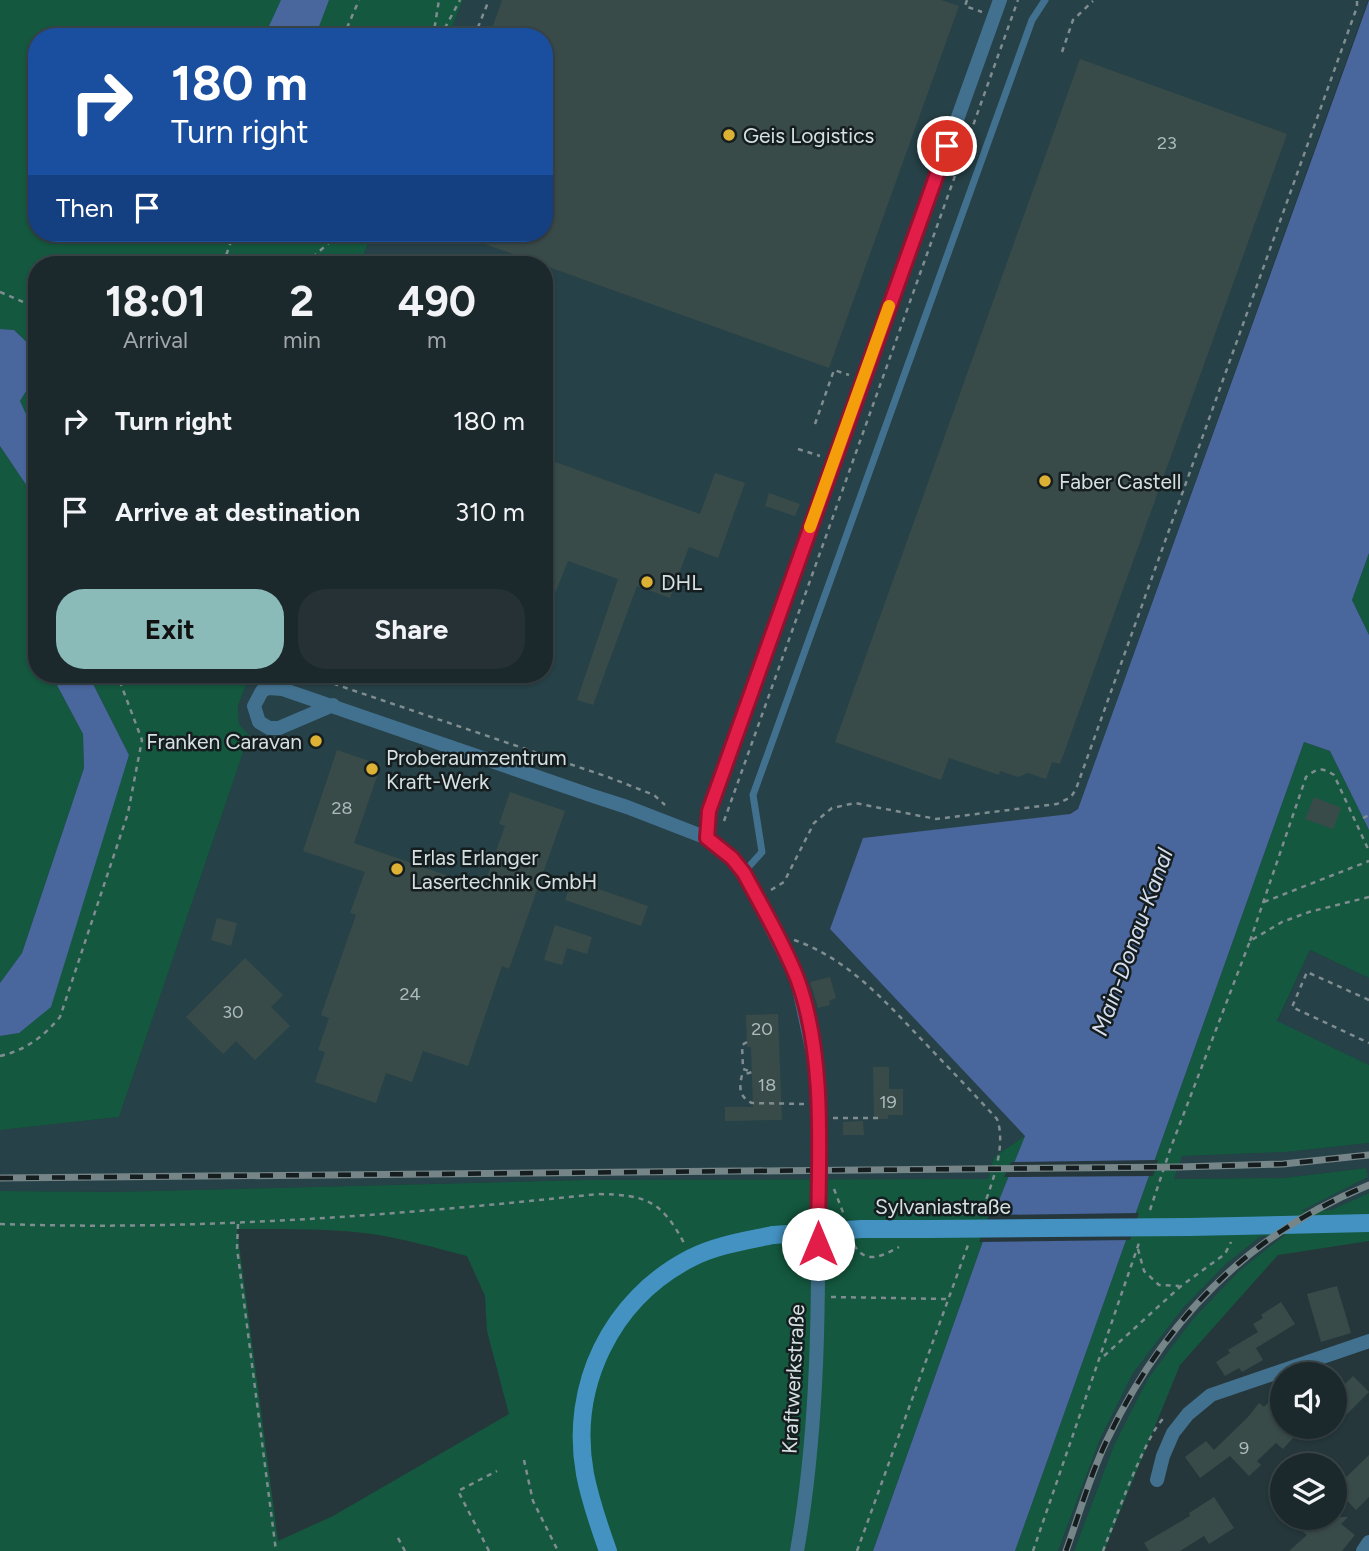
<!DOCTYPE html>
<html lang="en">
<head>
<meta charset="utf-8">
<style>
  body { margin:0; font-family:Figtree,sans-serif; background:#253134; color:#f1f3f6; height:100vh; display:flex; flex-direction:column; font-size:26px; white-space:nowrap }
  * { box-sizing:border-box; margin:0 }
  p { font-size:23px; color:#a0a6a9 }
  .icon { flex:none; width:38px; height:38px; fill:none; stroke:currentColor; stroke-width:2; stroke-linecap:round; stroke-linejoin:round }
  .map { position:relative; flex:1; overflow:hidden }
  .sheet { position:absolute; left:28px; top:256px; width:525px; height:427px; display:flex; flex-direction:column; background:#1c292c; border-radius:28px; box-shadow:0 2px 5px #0004,0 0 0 2px #3a4548 }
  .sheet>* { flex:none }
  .guide { position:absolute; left:28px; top:28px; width:525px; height:214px; border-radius:28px; box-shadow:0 2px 5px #0004,0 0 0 2px #3a4548; background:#1a4fa0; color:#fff; overflow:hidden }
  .fabs { position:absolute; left:1270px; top:1362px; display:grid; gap:14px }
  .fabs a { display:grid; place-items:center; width:77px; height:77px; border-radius:50%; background:#1c292c; box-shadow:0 2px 5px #0004,0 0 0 2px #3a4548; font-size:35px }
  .pin { position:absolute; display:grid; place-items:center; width:60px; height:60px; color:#fff; margin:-30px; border:4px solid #fff; border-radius:50%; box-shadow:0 2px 7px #0007 }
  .me { position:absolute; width:77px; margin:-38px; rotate:0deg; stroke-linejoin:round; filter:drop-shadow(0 0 5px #0008) }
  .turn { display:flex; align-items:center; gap:24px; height:147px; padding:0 28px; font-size:32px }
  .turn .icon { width:91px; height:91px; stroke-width:2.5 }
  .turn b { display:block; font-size:49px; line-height:60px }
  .then { display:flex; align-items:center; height:66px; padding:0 28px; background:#0003; gap:14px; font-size:26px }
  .eta { display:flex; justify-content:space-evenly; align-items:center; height:119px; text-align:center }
  .eta b { font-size:42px; font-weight:700; line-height:49px }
  .button { display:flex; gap:14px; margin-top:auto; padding:14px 28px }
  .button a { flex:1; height:80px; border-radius:28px; background:#8bbbb9; color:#111; font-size:28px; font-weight:700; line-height:80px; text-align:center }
  .button a+a { background:#253134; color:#f1f3f6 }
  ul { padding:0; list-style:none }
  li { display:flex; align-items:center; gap:21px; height:91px; padding:0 28px }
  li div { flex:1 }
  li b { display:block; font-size:26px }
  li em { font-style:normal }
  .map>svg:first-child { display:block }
</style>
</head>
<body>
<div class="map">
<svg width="1369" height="1551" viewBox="0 0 1369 1551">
  <rect width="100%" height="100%" fill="#25373b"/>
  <!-- built -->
  <path fill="#264147" d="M463 0H1368L1078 809 830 929 1025 1136 994 1157 988 1179 587 1180 113 1192 0 1191V1130L119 1117 249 735 239 724 238 706 250 674H544V264H360L372 233H544V37H448Z
    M1310 950 1369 978V1065L1277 1022Z
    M1369 1143V1193L1331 1210 1299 1211 1367 1178 1366 1168 1284 1178 1174 1179 1181 1156 1286 1152Z
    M1286 1235 1240 1270 1147 1380 1114 1445 1074 1551H1058L1100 1439 1133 1373 1183 1308 1226 1264 1261 1236Z"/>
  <!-- green -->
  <path fill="#14583f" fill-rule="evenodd" d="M0 0H463L448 37H37V233H372L360 264H37V352L14 330 0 329Z
    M37 365V438L20 401 33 380Z
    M0 446 37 501V542L32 564 37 674H51L83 734 84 768 22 953 0 983Z
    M1369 553V635L1352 600Z
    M88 674H250L238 706 239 724 249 735 119 1117 0 1130V1036L19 1033 129 755Z
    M1304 742 1330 751 1369 830V978L1310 950 1277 1021 1369 1065V1143L1286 1152 1182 1156 1174 1179 1284 1178 1366 1168 1368 1177 1301 1211 1331 1210 1369 1193V1241L1278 1255 1180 1365 1104 1551H1074L1114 1445 1147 1380 1193 1319 1240 1270 1285 1235 1261 1236 1226 1264 1183 1308 1133 1373 1100 1439 1058 1551H1015Z
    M1025 1136 987 1230 873 1551H0V1191L113 1192 587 1180 988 1179 994 1157ZM237 1229C282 1229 328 1228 372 1234 405 1239 436 1248 467 1256L485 1296 487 1331 509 1414 333 1516 278 1541Z"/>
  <!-- water -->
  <path fill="#49669d" d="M281 0H329L315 37H264Z
    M1369 0V553L1352 600 1369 635V830L1330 751 1304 742 1015 1551H873L987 1230 1025 1136 830 929 863 838 1070 814 1078 809Z
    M0 329 14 330 37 352 33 380 20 401 37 438V501L0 446Z
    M51 674H88L129 755 51 1007 19 1033 0 1036V983L22 953 84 768 83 734Z"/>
  <!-- pier -->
  <path fill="#25373b" d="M1158 1160 1153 1176 1004 1177 1011 1162Z
    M1139 1213 1130 1240 979 1242 989 1215Z"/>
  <!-- building -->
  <path fill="#394b49" d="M502 0H941L959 6 829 368 457 234 544 233V37H489Z
    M1080 59 1287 134 1060 764 1052 762 1046 779 1028 773 1018 777 1000 771 999 775 949 758 941 780 835 742Z
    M544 458 700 514 715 473 745 483 718 558 689 547 670 598 637 586 593 705 577 700 618 579 568 561 544 621V575L551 556 544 554Z
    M769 493 800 504 795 516 765 506Z
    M337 750 381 765 354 843 483 888 505 826 499 824 510 792 565 811 509 969 502 966 468 1066 423 1051 412 1082 386 1073 376 1103 315 1082 325 1052 318 1050 329 1018 321 1015 356 915 350 913 365 872 303 851Z
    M1314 797 1341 808 1333 829 1305 819Z
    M572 880 648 906 641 926 565 900Z
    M217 918 237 923 231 946 211 940Z
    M555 925 592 937 587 954 567 948 562 965 544 960Z
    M245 958 283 995 271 1007 290 1026 255 1060 236 1041 223 1054 186 1017Z
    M830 977 836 998 829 1001 830 1005 818 1008 810 982Z
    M778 1014 782 1120 725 1121V1107H753L751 1047H747L746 1015Z
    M873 1067H889V1089H903V1115H888V1119H874Z
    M863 1121 864 1135H843V1122Z
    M1337 1286 1351 1333 1321 1342 1307 1294Z
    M1281 1302 1295 1324 1256 1348 1263 1360 1242 1372 1239 1368 1225 1376 1216 1362 1230 1353 1228 1350 1258 1332 1253 1324 1263 1318 1261 1315Z
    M1353 1376 1369 1392 1345 1416 1335 1406V1394Z
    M1283 1387V1426H1304L1283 1449 1276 1443 1257 1461 1261 1465 1249 1476 1230 1456 1200 1478 1185 1457 1206 1441 1214 1450 1248 1417 1259 1403 1264 1407Z
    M1369 1455V1497L1356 1510 1335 1488Z
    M1214 1497 1234 1528 1209 1544 1204 1536 1180 1551H1149L1144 1543 1190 1516 1189 1513Z
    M1285 1517H1348L1341 1524 1355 1535 1342 1551H1289L1307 1535Z"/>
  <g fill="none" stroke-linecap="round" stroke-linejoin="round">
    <!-- path -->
    <path stroke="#7f8d90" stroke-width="2.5" stroke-dasharray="5 5" stroke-linecap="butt" d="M967 0 965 6 982 12
      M343 37 359 0
      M433 37 439 0
      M440 37 460 0
      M474 37 489 0
      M1062 52 1073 20 1093 1
      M404 234V233
      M223 264 234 233
      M305 264 340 233
      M0 292 37 308
      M815 424 834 370 849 375
      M798 449 820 456
      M305 674 608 777 654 795 665 805
      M1363 818 1369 815
      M724 821 1018 0
      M771 890 784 882 814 823 832 808 855 803 936 819 1057 804 1071 797 1076 789 1357 7V0
      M1264 902 1369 861
      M794 940C847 958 886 1002 923 1041 948 1067 973 1093 997 1119 1007 1146 991 1187 981 1213
      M1250 941 1306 777C1317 768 1322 767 1334 775L1369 851
      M1369 1000 1307 972 1292 1007 1369 1043
      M747 1042 742 1045 743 1069 752 1072 742 1075C739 1088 739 1097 752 1103L804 1104
      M0 1056C26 1050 43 1037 60 1017L128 813 142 740 117 674
      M833 1118H882
      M834 1189 844 1215
      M1150 1210 1171 1147 1250 941 1282 922 1309 912 1369 897
      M0 1224C200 1231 399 1215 598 1194 646 1195 661 1200 684 1243
      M238 1224 237 1248 276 1551
      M854 1245C866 1265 882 1256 899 1247
      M1138 1249 1144 1271 1159 1285 1179 1286
      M831 1297 947 1299
      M1104 1356 1181 1286 1225 1254 1231 1242
      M524 1460 533 1501 558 1551
      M398 1538 405 1551
      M489 1551 458 1491 497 1471
      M857 1551 968 1245
      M1033 1551 1139 1243
      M1103 1551C1113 1525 1147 1431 1165 1417"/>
    <!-- lane -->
    <path stroke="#42718f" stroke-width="7" d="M744 872 762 852 753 795 1032 20 1045 0"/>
    <!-- street -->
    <path stroke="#42718f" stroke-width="14" d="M333 705 279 728H269L259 722 254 706 262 691 268 688 282 689 590 795 627 807 707 838 732 858 744 873 797 979 815 1063 818 1103C818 1252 823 1404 797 1551
      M707 838 709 811 1000 0
      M1157 1480 1163 1456 1173 1433 1188 1414 1211 1395 1369 1341
      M1363 1551 1369 1542"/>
    <!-- secondary -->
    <path stroke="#4392c2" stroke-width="18" d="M1189 1227 1369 1223
      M862 1229H928
      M608 1551C599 1526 590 1500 585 1474 569 1386 611 1299 691 1258 716 1245 745 1241 773 1235"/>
    <defs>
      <path id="rail" d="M0 1178 1179 1167 1283 1164 1369 1155
        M1066 1551C1079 1515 1090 1475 1107 1440 1163 1322 1247 1234 1369 1185"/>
    </defs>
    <!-- rail casing -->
    <use href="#rail" stroke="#768588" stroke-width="7"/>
    <!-- rail -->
    <use href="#rail" stroke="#151d1f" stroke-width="4.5" stroke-dasharray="13" stroke-linecap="butt"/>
    <!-- secondary-bridge -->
    <path stroke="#4392c2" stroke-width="18" d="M928 1229 1189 1227
      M773 1235 862 1229"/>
  </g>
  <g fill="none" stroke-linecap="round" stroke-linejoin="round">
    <defs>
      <path id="route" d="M818 1244C818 1159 827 1059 797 978 783 942 762 907 744 873L732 858 707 838 709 811 947 146"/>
    </defs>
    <!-- route casing -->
    <use href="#route" stroke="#92132f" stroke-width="18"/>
    <!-- route -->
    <use href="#route" stroke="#e11d48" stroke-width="12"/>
    <!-- slow -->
    <path stroke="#f59e0b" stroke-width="12" d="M810 527 889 306"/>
  </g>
  <!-- markers -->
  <g fill="#ddb133" stroke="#151d1f" stroke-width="2.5">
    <circle cx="729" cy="135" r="7"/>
    <circle cx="1045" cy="481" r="7"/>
    <circle cx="647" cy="582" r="7"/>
    <circle cx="316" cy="741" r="7"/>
    <circle cx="372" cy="769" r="7"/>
    <circle cx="397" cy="869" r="7"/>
  </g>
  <g text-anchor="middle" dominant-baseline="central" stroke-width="5" stroke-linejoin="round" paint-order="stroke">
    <!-- number labels -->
    <g font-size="18" fill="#aebbbc">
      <text x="1167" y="143">23</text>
      <text x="342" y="808">28</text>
      <text x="410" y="994">24</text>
      <text x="233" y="1012">30</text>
      <text x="762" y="1029">20</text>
      <text x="767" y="1085">18</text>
      <text x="888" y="1102">19</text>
      <text x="1244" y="1448">9</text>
    </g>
    <!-- poi labels -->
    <g font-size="21" fill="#d5e0e2" stroke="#151d1f" text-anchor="start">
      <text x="743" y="135">Geis Logistics</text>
      <text x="1059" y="481">Faber Castell</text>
      <text x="661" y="582">DHL</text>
      <text x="302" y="741" text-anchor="end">Franken Caravan</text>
      <text x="386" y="757">Proberaumzentrum<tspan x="386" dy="24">Kraft-Werk</tspan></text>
      <text x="411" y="857">Erlas Erlanger<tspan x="411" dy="24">Lasertechnik GmbH</tspan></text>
    </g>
    <!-- street labels -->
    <g font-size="21" fill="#d5e0e2" stroke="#151d1f">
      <text x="943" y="1206">Sylvaniastraße</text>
      <text transform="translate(793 1379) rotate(-87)">Kraftwerkstraße</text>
    </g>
    <!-- water labels -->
    <g font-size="23" font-style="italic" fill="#d5deef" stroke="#151d1f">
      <text transform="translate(1132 942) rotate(-70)">Main-Donau-Kanal</text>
    </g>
  </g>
</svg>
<div class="fabs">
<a><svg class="icon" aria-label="sound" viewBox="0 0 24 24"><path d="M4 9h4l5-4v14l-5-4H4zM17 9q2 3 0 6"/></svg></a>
<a><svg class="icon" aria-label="layers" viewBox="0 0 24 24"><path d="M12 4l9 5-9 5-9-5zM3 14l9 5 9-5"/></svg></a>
</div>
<div class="pin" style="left:947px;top:146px;background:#d93025"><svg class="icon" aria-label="arrive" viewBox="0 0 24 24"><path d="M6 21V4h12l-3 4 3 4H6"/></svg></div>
<svg class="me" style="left:818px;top:1244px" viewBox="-20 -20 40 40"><circle r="19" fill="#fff"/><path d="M0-13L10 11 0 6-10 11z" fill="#e11d48"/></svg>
<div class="guide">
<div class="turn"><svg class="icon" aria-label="right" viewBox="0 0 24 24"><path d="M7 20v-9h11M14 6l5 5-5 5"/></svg><div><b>180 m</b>Turn right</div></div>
<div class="then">Then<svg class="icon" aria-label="arrive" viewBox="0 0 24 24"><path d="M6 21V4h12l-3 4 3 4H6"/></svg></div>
</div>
<section class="sheet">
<div class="eta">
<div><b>18:01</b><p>Arrival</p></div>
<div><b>2</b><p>min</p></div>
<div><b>490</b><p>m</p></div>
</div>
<ul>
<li><svg class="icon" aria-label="right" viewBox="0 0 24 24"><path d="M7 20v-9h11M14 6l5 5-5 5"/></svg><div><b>Turn right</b></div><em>180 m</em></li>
<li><svg class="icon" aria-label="arrive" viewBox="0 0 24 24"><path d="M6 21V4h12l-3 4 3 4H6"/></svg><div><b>Arrive at destination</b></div><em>310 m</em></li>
</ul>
<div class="button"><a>Exit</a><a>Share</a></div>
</section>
</div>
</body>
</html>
